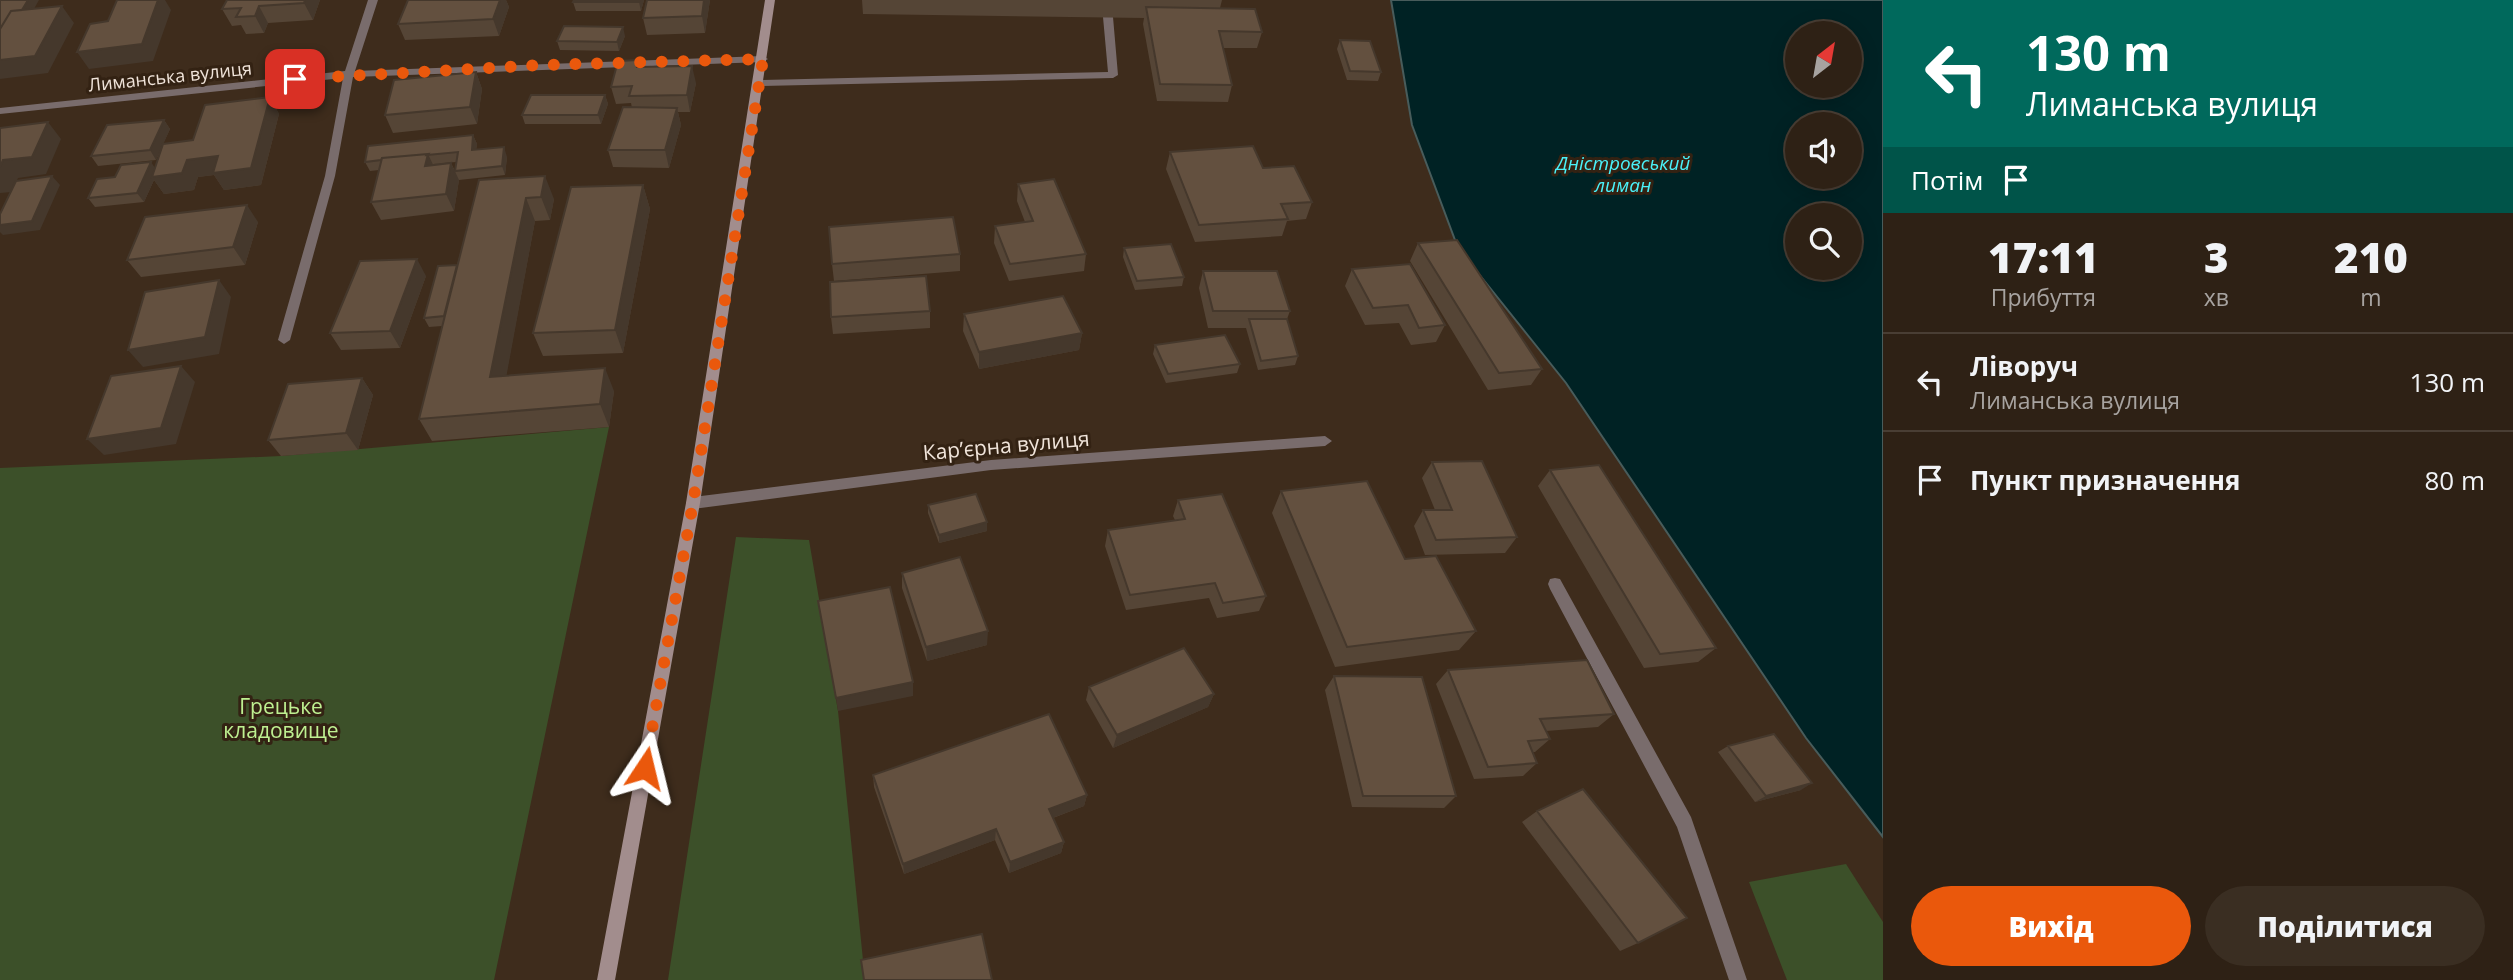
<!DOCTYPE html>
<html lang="uk">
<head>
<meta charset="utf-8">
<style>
  body { margin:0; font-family:"Open Sans",sans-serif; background:#3a2e22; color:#f1f3f6; height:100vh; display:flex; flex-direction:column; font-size:26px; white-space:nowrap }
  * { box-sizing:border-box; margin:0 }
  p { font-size:23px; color:#a7a3a0 }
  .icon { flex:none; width:38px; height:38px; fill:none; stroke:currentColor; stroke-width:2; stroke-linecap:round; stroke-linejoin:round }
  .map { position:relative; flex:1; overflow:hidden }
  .sheet { display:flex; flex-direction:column; background:#2e2115; width:630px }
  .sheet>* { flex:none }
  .top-card { background:#00695c; color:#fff; overflow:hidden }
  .needle { width:46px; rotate:31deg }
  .controls { position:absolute; left:1785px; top:21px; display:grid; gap:14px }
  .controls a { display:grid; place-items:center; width:77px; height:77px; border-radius:50%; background:#2e2115; box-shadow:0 4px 18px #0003,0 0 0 2px #493e34; font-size:35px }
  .pin { position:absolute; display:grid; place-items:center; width:60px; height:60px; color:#fff; margin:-30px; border-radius:14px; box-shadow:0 4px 10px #0006 }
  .me { position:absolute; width:77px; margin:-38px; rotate:10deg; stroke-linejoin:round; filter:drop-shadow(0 0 5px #0008) }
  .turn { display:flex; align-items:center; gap:24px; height:147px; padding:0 28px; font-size:32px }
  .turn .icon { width:91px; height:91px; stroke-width:2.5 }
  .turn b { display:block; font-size:49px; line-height:60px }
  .then { display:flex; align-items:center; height:66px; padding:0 28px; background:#0003; gap:14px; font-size:26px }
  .eta { display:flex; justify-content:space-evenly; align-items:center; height:119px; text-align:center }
  .eta b { font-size:42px; font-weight:800; line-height:49px }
  .primary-button { display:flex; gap:14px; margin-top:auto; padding:14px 28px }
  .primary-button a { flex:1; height:80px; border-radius:42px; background:#ea580c; color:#fff; font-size:28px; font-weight:800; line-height:80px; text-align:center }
  .primary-button a+a { background:#3a2e22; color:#f1f3f6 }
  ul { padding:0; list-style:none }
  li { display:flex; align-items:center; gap:21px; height:98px; padding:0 28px; border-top:2px solid #493e34 }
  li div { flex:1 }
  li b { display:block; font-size:26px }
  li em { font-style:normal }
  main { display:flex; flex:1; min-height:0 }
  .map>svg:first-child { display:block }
</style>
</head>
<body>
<main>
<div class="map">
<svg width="1883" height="980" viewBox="0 0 1883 980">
  <rect width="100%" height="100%" fill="#3e2c1c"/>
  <!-- green -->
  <path fill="#3c5029" d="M609 427 494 980H0V468L281 456Z
    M736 537 809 540 838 711 865 980H668Z
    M1846 864 1883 922V980H1787L1749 882Z"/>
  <!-- water -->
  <path fill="#002224" stroke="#485c5b" stroke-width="2" fill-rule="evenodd" d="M1391 0H1883V837L1806 738 1566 383 1458 248 1412 125ZM1797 33H1850V86H1797ZM1797 124H1850V177H1797ZM1797 215H1850V268H1797Z"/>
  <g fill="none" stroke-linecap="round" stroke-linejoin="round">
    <!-- service -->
    <path fill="#796c6c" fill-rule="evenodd" d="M1108 14 1113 17 1118 75 1113 78 759 86 754 83 759 80 1108 72 1103 17Z"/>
    <!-- minor -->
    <path fill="#796c6c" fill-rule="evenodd" d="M368 0H378L355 71 763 56 768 59 763 62 353 77 335 176 290 340 284 344 278 340 325 176 343 78 0 114V108L345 71Z
      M1325 436 1332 441 1325 446 991 470 693 509 688 507 686 503 688 499 693 497 991 460Z
      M1555 578 1560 579 1691 817 1747 980H1729L1677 827 1550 589 1548 584 1550 579Z"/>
    <!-- secondary -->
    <path fill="#a28d8d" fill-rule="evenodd" d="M765 0H775L700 503 615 980H597L686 503Z"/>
  </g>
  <!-- wall -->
  <path fill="#554536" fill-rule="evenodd" d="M227 0H320L313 20 268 23 264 33 246 34 241 25 232 26 222 9Z
    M408 0H506L509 7 499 36 405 40 398 24Z
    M644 0 641 11H576L573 2Z
    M647 0H710L705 33 647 35 643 18Z
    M862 0H1222L1220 8 1262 32 1257 48H1223L1232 85 1228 102 1157 101 1143 24 1144 18 863 14Z
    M625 36 619 51 560 50 557 41Z
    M1340 40 1381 72 1378 81 1347 80 1337 49Z
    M640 67 696 83 690 112H678L681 125 669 168 613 167 608 150 632 108 631 103 616 104 611 87Z
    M476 72 482 89 477 124 393 133 385 115Z
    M605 95 608 104 601 124H525L522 115Z
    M270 97 279 114 261 185 224 190 214 175 198 177 194 190 164 194 154 180 144 202 95 207 88 198 115 177 155 168 163 146 156 160 98 166 91 156 164 120 170 129 163 144 193 140Z
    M473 135 477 144 476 150 507 157 505 175 459 180 454 211 381 220 371 202 379 170 370 171 365 162ZM456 162 455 171 451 163 433 164Z
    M1170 152 1263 168 1312 202 1306 219 1287 221 1282 236 1195 242 1166 169Z
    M479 180 554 199 550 220 535 221 506 375 614 391 609 427 432 441 419 419 442 326 429 327 424 318 457 265Z
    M1018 184 1086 254 1084 271 1009 281 994 243 995 226 1025 222 1017 201Z
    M643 185 650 209 623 353 543 356 533 333Z
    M258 222 245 265 141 277 127 260Z
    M1418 243 1542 369 1531 385 1488 390 1410 261Z
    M1124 248 1184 277 1182 286 1135 290 1123 257Z
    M960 254V271L834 281 832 264Z
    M1352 269 1445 325 1436 342 1411 345 1399 323 1365 325 1345 286Z
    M1203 271 1290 311 1287 319 1298 356 1295 365 1258 370 1246 328H1208L1199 288Z
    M426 276 400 348 341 350 330 333Z
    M930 311V328L833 334 831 317Z
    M964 314 1082 333 1079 350 979 369 963 331Z
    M1155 345 1240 364 1237 373 1166 383 1153 354Z
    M362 378 373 395 358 450 281 456 268 440Z
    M1432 462 1517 537 1505 553 1425 555 1414 526 1423 510H1435L1422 478Z
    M1550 470 1716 648 1698 662 1644 668 1538 486Z
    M1281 491 1405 559 1476 631 1459 650 1335 667 1272 513Z
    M1178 500 1266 596 1259 611 1217 618 1209 598 1126 610 1105 546 1108 530 1175 520 1173 516Z
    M928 505 987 522V531L939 543 928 513Z
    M902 573 987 645 927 661 902 588Z
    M1448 670 1614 714 1598 727 1546 731 1550 739 1535 752H1533L1537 763 1523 776 1474 779 1436 684Z
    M1334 676 1456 796 1444 808 1352 807 1325 690Z
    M1089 687 1214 694 1208 707 1113 748 1086 700Z
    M1728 746 1801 790 1755 802 1718 752Z
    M873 775 1087 795 1084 806 1053 818 1064 842 1061 853 1009 873 995 840 904 874 874 787Z
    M1537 811 1638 943 1620 951 1522 822Z"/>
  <!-- shaded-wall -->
  <path fill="#45382c" d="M28 0H39L18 37 0 39Z
    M158 0H165L171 10 153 61 89 69 77 52Z
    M305 0H320L313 20 304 3Z
    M500 0H506L509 7 499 36 493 19Z
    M640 0H644L641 11 639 2Z
    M704 0H710L705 33 702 16Z
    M62 6 74 23 48 73 0 79V60Z
    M259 6 268 23 264 33 255 16Z
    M623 27 625 36 619 51 617 42Z
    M692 66 696 83 690 112 687 95Z
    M476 72 482 89 477 124 470 107Z
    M605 95 608 104 601 124 598 115Z
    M270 97 279 114 261 185 224 190 214 175 198 177 194 190 164 194 154 180 144 202 137 193 151 162 157 171 187 160Z
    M677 108 681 125 669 168 665 150Z
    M164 120 170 129 156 160 150 150Z
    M48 122 61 139 46 174 18 178 11 192 0 193V167L3 160Z
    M473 135 477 144 475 160 472 150Z
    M504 147 507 157 505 175 502 166Z
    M428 154 436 171 425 166Z
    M451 163 459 180 454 211 446 194Z
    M52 176 60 185 40 230 3 235 0 232V225Z
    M545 176 554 199 550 220 541 197Z
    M643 185 650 209 623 353 615 330Z
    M526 198 535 221 502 400 490 377Z
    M247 205 258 222 245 265 233 247Z
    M417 259 426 276 400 348 390 331Z
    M219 280 231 297 219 354 143 367 128 350Z
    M1082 333 1079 350 979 369V352Z
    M181 366 195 382 176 444 104 455 87 439Z
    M605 368 614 391 609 427 600 404Z
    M362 378 373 395 358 450 346 433Z
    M987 522V531L939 543V535Z
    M988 631 987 645 927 661 926 647Z
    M913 682V696L838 711 836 698Z
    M1214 694 1208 707 1113 748 1117 735Z
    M1812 783 1801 790 1755 802 1766 796Z
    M1087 795 1084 806 1047 820 1049 809Z
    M996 829 995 840 904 874 903 864Z
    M1064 842 1061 853 1009 873 1010 862Z"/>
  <!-- building -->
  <path fill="#63503f" stroke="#45382c" stroke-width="2" d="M0 0H28L22 10 11 11 0 29Z
    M117 0H158L142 44 77 52 90 24 108 21Z
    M227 0H305L304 3 259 6 255 16 236 17 241 8 222 9Z
    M408 0H500L493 19 398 24Z
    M574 0H640L639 2H573Z
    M647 0H704L702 16 643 18Z
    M62 6 35 56 0 60V29L11 11Z
    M1146 7 1255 9 1262 32 1219 31 1232 85 1160 84Z
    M564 26 623 27 617 42 557 41Z
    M1340 40 1370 41 1381 72 1350 71Z
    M638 60 637 67 692 66 687 95 629 96 632 86 611 87 618 61Z
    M476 72 470 107 385 115 394 80Z
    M531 95H605L598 115H522Z
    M270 97 251 168 213 173 218 156 187 160 182 173 152 177 163 144 193 140 205 105Z
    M623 107 677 108 665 150H608Z
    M164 120 150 150 91 156 107 125Z
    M48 122 32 157 3 160 0 167V128Z
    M473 135 472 150 504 147 502 166 455 171 458 152 427 155 428 154 382 158 381 160 365 162 368 146Z
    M1253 146 1263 168 1294 166 1312 202 1281 204 1288 219 1199 225 1170 152Z
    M428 154 425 166 451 163 446 194 371 202 382 158Z
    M151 162 137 193 88 198 97 179 115 177 121 165Z
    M52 176 32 221 0 225V214L16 181Z
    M545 176 541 197 526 198 490 377 605 368 600 404 419 419 479 180Z
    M1054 179 1086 254 1010 264 995 226 1033 221 1018 184Z
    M643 185 615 330 533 333 571 187Z
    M247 205 233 247 127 260 145 217Z
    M953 217 960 254 832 264 829 227Z
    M1457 240 1542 369 1499 373 1418 243Z
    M1171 244 1184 277 1137 281 1124 248Z
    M417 259 390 331 330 333 360 261Z
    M1410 264 1445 325 1419 328 1408 305 1373 308 1352 269Z
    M457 265 444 316 424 318 438 266Z
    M1203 271H1277L1290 311H1213Z
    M926 276 930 311 831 317 830 282Z
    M219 280 205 337 128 350 145 292Z
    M1063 296 1082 333 979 352 964 314Z
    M1249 319H1287L1298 356 1261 361Z
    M1225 335 1240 364 1168 374 1155 345Z
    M181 366 161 428 87 439 111 376Z
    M362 378 346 433 268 440 288 384Z
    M1482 461 1517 537 1436 540 1423 510H1452L1432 462Z
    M1599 465 1716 648 1660 654 1550 470Z
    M1367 481 1405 559 1436 556 1476 631 1347 647 1281 491Z
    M976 494 987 522 939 535 928 505Z
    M1222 494 1266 596 1223 603 1215 583 1130 595 1108 530 1185 519 1178 500Z
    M960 557 988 631 926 647 902 573Z
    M890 587 913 682 836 698 818 601Z
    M1184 648 1214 694 1117 735 1089 687Z
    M1587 660 1614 714 1540 719 1550 739 1528 741 1537 763 1488 767 1448 670Z
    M1334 676 1422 677 1456 796H1363Z
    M1049 714 1087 795 1049 809 1064 842 1010 862 996 829 903 864 873 775Z
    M1774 734 1812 783 1766 796 1728 746Z
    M1583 789 1687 918 1638 943 1537 811Z
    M982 934 992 980H864L861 960Z"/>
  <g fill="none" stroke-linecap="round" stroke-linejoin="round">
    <!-- route -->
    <path stroke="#ea580c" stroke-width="12" stroke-dasharray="0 21.6" d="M295 79 543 65 763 59 693 503 645 768"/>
  </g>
  <g text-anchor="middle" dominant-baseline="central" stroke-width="6" stroke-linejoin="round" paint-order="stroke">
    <!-- far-street labels -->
    <g font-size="18" fill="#f0e4da" stroke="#332213">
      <text transform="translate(170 76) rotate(-6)">Лиманська вулиця</text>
    </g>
    <!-- far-water labels -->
    <g font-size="19" font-style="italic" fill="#4af1f9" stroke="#332213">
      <text x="1623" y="163">Дністровський<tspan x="1623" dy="22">лиман</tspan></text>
    </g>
    <!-- street labels -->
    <g font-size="21" fill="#f0e4da" stroke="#332213">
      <text transform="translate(1006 445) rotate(-5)">Карʼєрна вулиця</text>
    </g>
    <!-- park labels -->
    <g font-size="21" fill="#bef091" stroke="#332213">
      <text x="281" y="706">Грецьке<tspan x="281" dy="24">кладовище</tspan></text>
    </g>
  </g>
</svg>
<div class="controls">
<a><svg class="needle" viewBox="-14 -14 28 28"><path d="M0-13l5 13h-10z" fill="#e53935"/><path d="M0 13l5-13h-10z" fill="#a7a3a0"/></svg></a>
<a><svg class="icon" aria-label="sound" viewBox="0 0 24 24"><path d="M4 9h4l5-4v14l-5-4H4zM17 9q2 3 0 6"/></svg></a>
<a><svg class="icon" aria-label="search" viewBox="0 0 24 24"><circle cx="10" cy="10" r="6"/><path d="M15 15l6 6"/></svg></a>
</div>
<div class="pin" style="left:295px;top:79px;background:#d93025"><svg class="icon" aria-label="arrive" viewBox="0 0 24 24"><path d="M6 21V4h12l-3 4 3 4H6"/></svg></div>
<svg class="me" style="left:645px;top:768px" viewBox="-20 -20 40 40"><path d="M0-17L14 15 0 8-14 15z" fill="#ea580c" stroke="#fff" stroke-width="4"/></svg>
</div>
<section class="sheet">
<div class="top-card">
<div class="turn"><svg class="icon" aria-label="left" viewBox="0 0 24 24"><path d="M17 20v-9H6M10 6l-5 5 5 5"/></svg><div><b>130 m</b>Лиманська вулиця</div></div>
<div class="then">Потім<svg class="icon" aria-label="arrive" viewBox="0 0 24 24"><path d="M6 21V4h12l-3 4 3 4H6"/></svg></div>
</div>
<div class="eta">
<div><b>17:11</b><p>Прибуття</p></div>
<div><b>3</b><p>хв</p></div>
<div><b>210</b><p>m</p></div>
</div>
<ul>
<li><svg class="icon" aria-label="left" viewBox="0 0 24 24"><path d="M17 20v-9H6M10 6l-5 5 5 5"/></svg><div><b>Ліворуч</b><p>Лиманська вулиця</p></div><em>130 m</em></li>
<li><svg class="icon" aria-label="arrive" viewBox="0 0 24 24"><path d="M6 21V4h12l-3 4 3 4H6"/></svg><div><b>Пункт призначення</b></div><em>80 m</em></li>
</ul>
<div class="primary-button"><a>Вихід</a><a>Поділитися</a></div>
</section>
</main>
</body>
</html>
